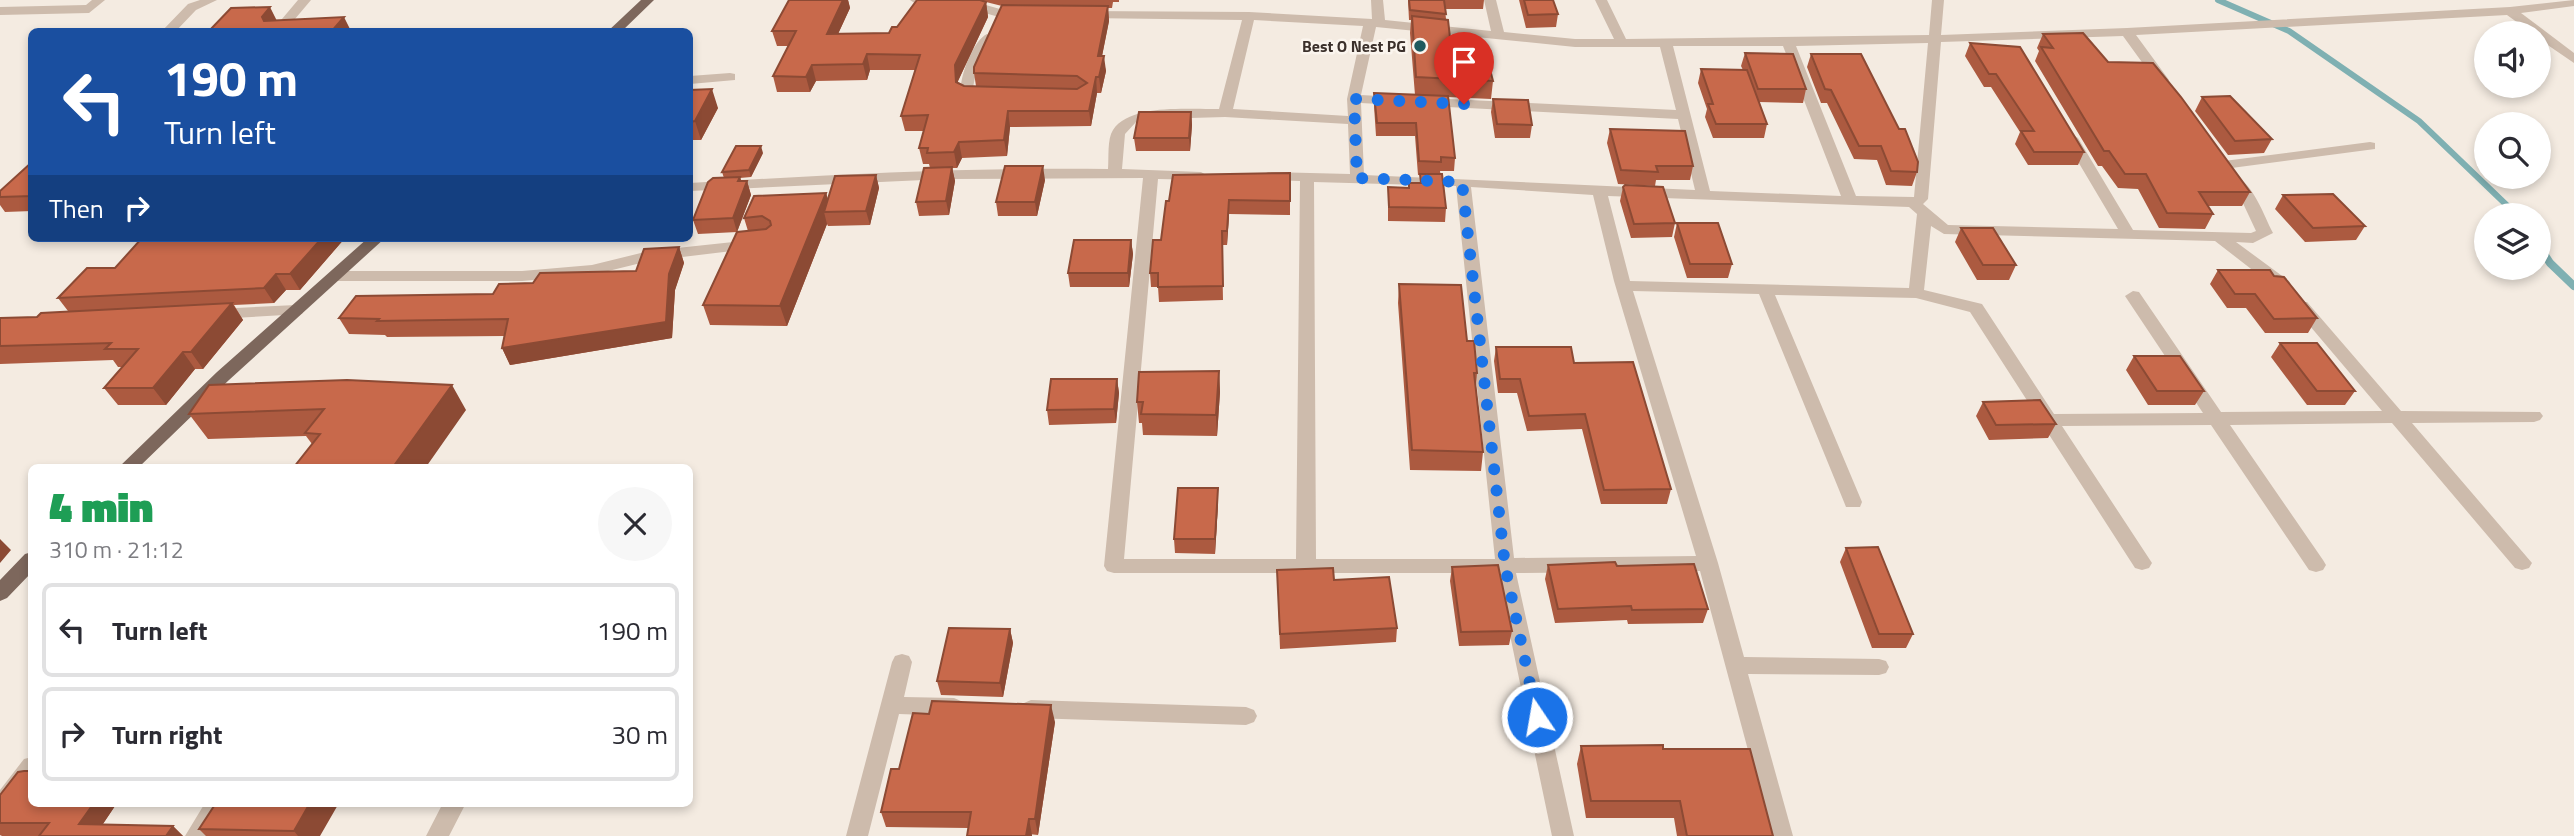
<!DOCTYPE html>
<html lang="en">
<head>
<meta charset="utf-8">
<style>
  body { margin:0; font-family:"Titillium Web",sans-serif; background:#f7f7f7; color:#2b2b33; height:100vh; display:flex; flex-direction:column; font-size:26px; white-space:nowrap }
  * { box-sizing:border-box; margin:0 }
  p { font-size:23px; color:#7c7c81 }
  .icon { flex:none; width:38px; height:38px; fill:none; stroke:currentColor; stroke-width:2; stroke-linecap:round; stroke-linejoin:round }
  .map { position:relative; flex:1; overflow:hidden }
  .side { position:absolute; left:28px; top:464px; width:665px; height:343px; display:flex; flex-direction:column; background:#fff; border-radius:10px; box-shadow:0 4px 10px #0003 }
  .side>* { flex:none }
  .guide { position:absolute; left:28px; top:28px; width:665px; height:214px; border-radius:10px; box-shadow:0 4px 10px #0003; background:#1a4fa0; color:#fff; overflow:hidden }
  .fabs { position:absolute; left:2474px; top:21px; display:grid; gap:14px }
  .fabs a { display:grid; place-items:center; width:77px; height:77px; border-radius:50%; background:#fff; box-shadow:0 4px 10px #0003; font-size:35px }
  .pin { position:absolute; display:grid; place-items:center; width:60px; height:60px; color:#fff; margin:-72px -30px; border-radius:50% 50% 50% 0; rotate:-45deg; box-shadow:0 0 7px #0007 }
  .pin .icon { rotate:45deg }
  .me { position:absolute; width:77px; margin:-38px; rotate:348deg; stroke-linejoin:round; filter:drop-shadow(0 0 5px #0008) }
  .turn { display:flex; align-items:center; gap:24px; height:147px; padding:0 21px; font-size:32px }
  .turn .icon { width:91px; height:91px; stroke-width:2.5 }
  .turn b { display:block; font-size:49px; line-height:60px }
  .then { display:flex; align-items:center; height:66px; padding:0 21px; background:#0003; gap:14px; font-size:26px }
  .round { display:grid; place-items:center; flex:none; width:74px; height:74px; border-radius:37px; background:#f7f7f7 }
  .overview { display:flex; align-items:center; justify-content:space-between; height:119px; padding:0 21px }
  h1 { font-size:42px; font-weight:800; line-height:52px; color:#1e9e55 }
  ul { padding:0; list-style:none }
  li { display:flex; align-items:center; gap:21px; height:94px; margin:0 14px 10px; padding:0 7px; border:4px solid #e1e1e2; border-radius:10px }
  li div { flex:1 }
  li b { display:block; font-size:26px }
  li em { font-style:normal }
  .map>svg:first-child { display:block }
</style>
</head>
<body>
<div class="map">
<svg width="2574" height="836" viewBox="0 0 2574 836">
  <rect width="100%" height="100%" fill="#f4ebe1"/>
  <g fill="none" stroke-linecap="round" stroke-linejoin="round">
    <!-- stream-far1 -->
    <path stroke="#7fb0b2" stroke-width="6" d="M2218 0 2289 31 2419 121 2517 215"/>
    <!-- stream -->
    <path stroke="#7fb0b2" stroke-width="8" d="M2539 246 2550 263 2574 286"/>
    <!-- minor -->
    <path fill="#cdbbac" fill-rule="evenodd" d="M92 0H105L89 13 0 15V7L86 5Z
      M200 0H217L196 10 175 32H161L188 4Z
      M298 0H311L284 32H271Z
      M910 0H968L1000 9H1023L1029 13C1011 27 980 9 960 6 946 3 930 4 916 4Z
      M1371 0H1383L1385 20 1491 31 1484 0H1496L1504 32 1575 39H1614L1595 0H1607L1626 39 1929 35 1932 0H1944L1941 35 2127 28 2510 7 2574 0V6L2521 13 2574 53V63L2539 39V33H2532L2507 15 2136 35 2169 80 2162 84 2157 83 2123 36 1941 42 1928 199 1923 204 1948 225 2118 229 2064 138 2071 134 2078 138 2133 230 2251 233 2256 231 2241 199 2227 180 2234 176C2253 182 2264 216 2273 233L2253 243 2236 242 2289 281 2291 285 2289 289H2277L2215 241 1944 234 1931 226 1924 290 1982 304 2054 414 2203 413 2125 296 2133 291 2139 292 2221 412 2382 411 2293 306 2295 302H2307L2401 411 2540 412 2543 416 2540 420 2534 422 2412 423 2532 563 2529 568 2522 570 2515 568 2392 423 2230 425 2323 560 2326 565 2323 570 2316 572 2309 570 2211 425 2062 426 2152 563 2149 568 2142 570 2135 568 1970 312 1916 298 1775 295 1862 502 1860 507H1846L1844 502 1759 294 1633 291 1718 563 1744 657 1879 659 1886 661 1889 667 1886 673 1879 675 1748 674 1793 836H1771L1700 571 1516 573 1574 836H1552L1497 573H1114L1107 571 1104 566 1143 178 945 179 690 191V183C829 175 969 167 1108 169 1109 158 1107 139 1113 130 1131 103 1190 110 1219 109L1242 20 1086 18 1080 14 1082 11 1249 12 1372 19ZM1254 20 1363 26 1347 99 1348 116 1233 109ZM1376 27 1575 47H1660L1676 110 1428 98 1421 102 1428 106 1678 119 1695 190 1364 175 1361 103 1396 105 1403 101 1396 97 1361 95ZM1928 43 1914 197 1856 196 1796 46ZM1673 46H1783L1841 196 1710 191ZM1225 117 1348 124 1350 174 1268 172 1261 176 1268 180 1300 181 1296 559H1124L1158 179 1201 180 1208 176 1201 172 1122 169 1125 134 1136 122 1156 119ZM1314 182 1456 186 1495 559H1316ZM1471 187 1593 195 1614 281 1696 556 1514 558ZM1608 196 1909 207 1917 214 1909 288 1630 281Z
      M987 34 993 38C985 55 973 72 973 92L988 97 981 101 962 98C956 83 973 40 987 34Z
      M730 73 735 74V80L690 84V76Z
      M2370 142 2375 143V149L2224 169 2217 165 2224 161Z
      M752 240 757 242 760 245 757 248 649 261 592 275 522 281H335L327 276 335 271H522L592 265 649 251Z
      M296 305 304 310 302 314 216 319 208 314 216 309Z
      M902 654 909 656 912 662 904 697 954 698 961 701 965 707 961 713 954 716 899 714 868 836H846L892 662 895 656Z
      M1031 700 1246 707 1254 710 1257 716 1254 722 1246 725 1031 718 1024 715 1020 709 1024 703Z
      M32 757V783L8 814 0 817V790L24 759Z
      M205 803H229L209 836H185Z
      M443 803H466L449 836H426Z"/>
    <!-- major -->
    <path fill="#7d675c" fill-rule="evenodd" d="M641 0H654L621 32H607Z
      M368 238H385L229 380 139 467H119L217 372Z
      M32 552V572L7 598 0 601V580L25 554Z"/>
  </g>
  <!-- wall -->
  <path fill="#ac5a40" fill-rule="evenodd" d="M789 0H848L850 8 838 34 889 33 897 27 917 0H1119V2H1113L1112 8H1108L1109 21 1102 56 1106 71 1101 93H1097L1091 126 1010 127 1007 156 962 158 957 168H952L955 181 949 215 919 216 916 202 930 168 929 164H923L919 148 924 131H905L901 116 915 70H870L867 80 816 81 810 92H777L773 76 788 46H777L772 31ZM986 2 1002 6 974 73 976 86H964L958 83V81L988 17Z
    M1408 0H1484L1483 9H1445L1446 19 1452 55 1493 81 1491 99 1448 97 1455 158 1454 171H1440L1446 208 1445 222 1388 221V187L1409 188 1420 183V175H1418L1415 136H1376L1374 106V93L1415 95 1410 33 1411 20H1409Z
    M1519 0H1553L1558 14 1556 27 1526 28Z
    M2043 34 2108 62 2250 192 2242 206H2208L2213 214 2205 229 2159 228 2138 189 2118 188 2102 166H2098L2035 61 2039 51 2037 48Z
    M1970 43 2084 152 2078 165H2028L2015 144 2020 132 1991 87H1984L1965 56Z
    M1745 53 1806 89 1803 103 1759 102 1767 124 1764 138H1713L1705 117 1707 109 1698 83 1701 69 1743 70 1741 66Z
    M1811 54 1917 172 1912 186 1886 185 1877 160 1854 159 1827 103H1821L1807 67Z
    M690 90 718 108 701 140H691L690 143Z
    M2202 97 2272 139 2264 153 2228 155 2195 111Z
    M1493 99 1532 125 1530 138H1495L1491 112Z
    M1191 112 1192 125 1190 151H1136L1134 138Z
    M1610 129 1693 166 1690 180H1656L1655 186 1618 184 1607 143Z
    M763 153 751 177 740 178 741 181H747L751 195 737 232 698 234 693 220 724 178 722 172Z
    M32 162V211L5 212 0 205V191Z
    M1290 173V215L1229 214 1227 245H1222L1223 300 1159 302 1158 287H1151L1150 273 1161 240 1169 201Z
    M876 175 879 188 870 225 828 226 827 224 787 326 710 325 703 305 748 231 744 218 826 193 828 199Z
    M1045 180 1037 216H998L996 202Z
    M1623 187 1675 223 1672 237 1631 238 1620 201Z
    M2283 195 2365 226 2356 240 2305 242 2275 209Z
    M1677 223 1732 264 1728 278H1687L1674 237Z
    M1961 228 2016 265 2009 280H1977L1955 242Z
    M345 238 300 290H286L274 303 234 305 243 320 203 369H195L166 405H118L104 388 123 367H118L113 360 0 364V318L37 317 68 311 58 298 115 268Z
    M1131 240 1133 254 1129 287H1070L1068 273Z
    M679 247 684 263 675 290 672 338 510 365 502 348 504 336 387 337 385 335 349 334 339 318 636 271Z
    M2218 270 2274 276 2317 318 2308 333H2265L2246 308H2227L2210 284Z
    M1399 284 1477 373 1476 386 1483 452 1481 471 1410 470 1398 303Z
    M2280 343 2355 391 2345 405H2307L2271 357Z
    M1496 347 1574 363 1671 489 1667 504H1601L1582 429 1527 431 1517 393H1498L1494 361Z
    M2134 356 2204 391 2195 405H2148L2126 370Z
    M1219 371 1220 392 1217 436 1143 435 1142 423H1139L1137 402Z
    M1117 379 1119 393 1116 423 1049 425 1047 410Z
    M209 385 466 410 312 444 306 436 208 439 189 414Z
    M1983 402 2056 424 2048 438 1989 440 1976 416Z
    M1218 488V503L1215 554 1175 553 1174 539Z
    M1846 548 1913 634 1906 648H1872L1840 562Z
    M1548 565 1617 566 1708 609 1703 623 1628 624 1627 620 1555 623 1545 579Z
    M1452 567 1512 631 1509 645 1459 646 1450 581Z
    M1277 570 1334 580 1397 628 1396 642 1280 649Z
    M1010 629 1013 643 1003 697 941 695 937 681Z
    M1055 722 1038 835 968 828 886 827 881 812 899 769Z
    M1581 746 1773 836H1677L1674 818H1586L1577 764Z
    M32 803H117L102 825 173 826 183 836H2L0 835V823Z
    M216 803 320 836H206L199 829Z"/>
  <!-- shaded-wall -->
  <path fill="#8c4a34" d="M843 0H848L850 8 831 49 827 34Z
    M986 2 988 17 958 81 959 97 956 82 955 65Z
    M1108 6 1109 21 1099 71 1098 56Z
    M270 7 277 21 270 32 262 17Z
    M344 17 351 31 350 32H331Z
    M690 45 692 54 690 61Z
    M867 54 870 70 867 80 863 64Z
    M1104 56 1106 71 1101 93 1099 77Z
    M812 65 816 81 810 92 806 77Z
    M1096 77 1097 93 1091 126 1089 111Z
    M712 89 718 108 701 140 695 121Z
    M1008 111 1010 127 1007 156 1004 140Z
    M1191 112 1192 125 1190 151 1189 138Z
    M959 142 962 158 957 168 954 152Z
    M761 146 763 153 751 177 749 170Z
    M1043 166 1045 180 1037 216 1035 202Z
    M952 167 955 181 949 215 946 201Z
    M876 175 879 188 870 225 866 211Z
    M740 177 744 189 747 181 751 195 737 232 733 218 738 181Z
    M826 193 831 212H824L827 224 787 326 780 306Z
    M1229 200V214L1227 245V231Z
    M322 238H345L300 290 290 274Z
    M1131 240 1133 254 1129 287 1128 273Z
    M679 247 684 263 675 290 672 338 510 365 502 348 669 274Z
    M276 274 286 290 274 303 264 288Z
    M232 303 243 320 203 369 191 352Z
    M183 352 195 369 166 405 153 388Z
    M1219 371 1220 392 1217 436 1216 415Z
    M1117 379 1119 393 1116 423 1114 409Z
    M452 385 466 410 426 467H393Z
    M1218 488V503L1215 554V539Z
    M0 539 11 550 0 563Z
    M1010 629 1013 643 1003 697 1000 683Z
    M1051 705 1055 722 1038 835 1035 819Z
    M94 803H117L95 836 79 824Z
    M310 803H339L320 836H298L294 831Z
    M1029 819 1032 835V836H1026Z
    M173 826 183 836H166Z"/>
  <!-- building -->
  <path fill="#c8694b" stroke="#8c4a34" stroke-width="2" d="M789 0H843L827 34 889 33 892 27H897L917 0H980L986 2 955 65 956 82 964 86 1077 89 1087 83 1077 76 974 73V67L1002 5 1108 6 1098 56H1104L1099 77H1096L1089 111H1008L1004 140 959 142 954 152 927 153 928 148H919L928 115 901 116 920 55 867 54 863 64 812 65 806 77 773 76 796 31H772Z
    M1409 0H1444L1446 14 1410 10Z
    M1524 0H1553L1558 14 1528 15Z
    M270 7 262 17 264 21 344 17 331 32H208L231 8Z
    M1412 16 1448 20 1452 55 1486 54 1493 81 1416 77Z
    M2083 33 2108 62 2153 63 2181 97 2250 192H2199L2213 214 2167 213 2146 174H2125L2109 151H2104L2041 47 2053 48 2043 34Z
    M1970 43 2020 47 2084 152H2034L2021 131H2034L1996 74H1989Z
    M1745 53 1793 54 1806 89H1758Z
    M1811 54H1861L1899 129H1905L1918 162 1917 172 1891 171 1881 146H1859L1831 90 1825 89Z
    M1701 69 1747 70 1767 124H1716L1708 104H1713Z
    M712 89 695 121 690 122V90Z
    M1374 93 1448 96 1455 158 1441 157V162L1419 161 1416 123H1377Z
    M2230 96 2272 139 2235 141 2202 97Z
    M1493 99 1528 100 1532 125 1497 124Z
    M1139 112H1191L1189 138H1134Z
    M1610 129 1685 131 1693 166H1656L1658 172 1621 170Z
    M736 146H761L749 170 722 172Z
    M32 162V196L0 197V191Z
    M1005 166H1043L1035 202H996Z
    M952 167 946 201 916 202 924 168Z
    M1290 173V201L1229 200 1227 231H1222L1223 286 1158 287V273H1150L1153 240H1161L1166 201H1169L1173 175Z
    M1420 174H1442L1446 208 1389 207 1388 187 1409 188V183H1421Z
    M876 175 866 211 824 212 835 176Z
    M740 177 738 181H747L733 218 693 220 708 182 713 178Z
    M1625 185 1663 187 1675 223 1634 224 1623 187Z
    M826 193 780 306 703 305 737 232 766 229 771 225 770 221 762 216 744 218 754 196Z
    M2333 194 2365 226 2313 228 2283 195Z
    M1677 223H1718L1732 264H1690Z
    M1961 228H1993L2016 265H1983Z
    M142 238H322L290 274H276L264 288 58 298 87 268H115Z
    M1074 240H1131L1128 273H1068Z
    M679 247 669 274 666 322 502 348 508 319 377 321 379 319 339 318 356 296 493 294 499 284 533 283 540 273 636 271 644 249Z
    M2218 270H2270L2274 276 2284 277 2317 318 2274 319 2255 294H2235Z
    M1399 284 1461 285 1467 341H1474L1477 373H1474L1483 452 1412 450Z
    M232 303 191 352H183L153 388H104L138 349H105L111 343 0 346V318L37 317 41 313Z
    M2280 343H2317L2355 391H2317Z
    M1496 347H1571L1574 363 1633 362 1671 489 1604 490 1585 414 1529 416 1520 379H1500Z
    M2134 356H2180L2204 391H2157Z
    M1219 371 1216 415 1141 414 1143 402H1137L1139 372Z
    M1051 379H1117L1114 409 1047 410Z
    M347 380 452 385 393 467H294L320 434 305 433 324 409 189 414 209 385Z
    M2040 400 2056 424 1996 425 1983 402Z
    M1178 488H1218L1215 539H1174Z
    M1878 547 1913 634H1879L1846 548Z
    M1615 562 1617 566 1694 564 1708 609 1632 610 1631 606 1558 609 1548 565Z
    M1498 565 1512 631 1461 632 1452 567Z
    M1333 568 1334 580 1389 577 1397 628 1280 634 1277 570Z
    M949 628 1010 629 1000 683 937 681Z
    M932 701 1051 705 1035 819H1029L1026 836H967L971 812H881L891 769H899L913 713 929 714Z
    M1663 745V749H1750L1773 836H1687L1680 801H1591L1581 746Z
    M24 771H32V803H94L79 824 173 826 166 836H39L49 823H0V795L18 772Z
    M216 803H310L294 831 199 829Z"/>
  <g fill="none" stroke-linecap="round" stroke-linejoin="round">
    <!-- route -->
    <path stroke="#1a73e8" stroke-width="12" stroke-dasharray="0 21.6" d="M1464 104 1354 99 1357 178 1462 182 1505 566 1537 717"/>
  </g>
  <!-- markers -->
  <circle fill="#1f5a5e" stroke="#fbf5ee" stroke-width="2.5" cx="1420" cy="46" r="7"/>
  <g text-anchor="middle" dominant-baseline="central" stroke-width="5" stroke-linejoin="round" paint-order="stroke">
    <!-- far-poi labels -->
    <g font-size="16" font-weight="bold" fill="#3b302b" stroke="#fbf5ee" text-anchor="end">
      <text x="1406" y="46">Best O Nest PG</text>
    </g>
  </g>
</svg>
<div class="fabs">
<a><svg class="icon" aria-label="sound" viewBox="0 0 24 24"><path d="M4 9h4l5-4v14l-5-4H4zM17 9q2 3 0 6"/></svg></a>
<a><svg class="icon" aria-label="search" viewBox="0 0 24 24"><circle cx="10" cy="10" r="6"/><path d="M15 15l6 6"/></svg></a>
<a><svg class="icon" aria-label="layers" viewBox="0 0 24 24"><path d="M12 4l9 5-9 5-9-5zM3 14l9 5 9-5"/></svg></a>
</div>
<div class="pin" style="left:1464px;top:104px;background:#d93025"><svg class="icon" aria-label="arrive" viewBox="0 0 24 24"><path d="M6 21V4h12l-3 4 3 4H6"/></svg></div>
<svg class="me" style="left:1537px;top:717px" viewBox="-20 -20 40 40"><circle r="17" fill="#1a73e8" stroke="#fff" stroke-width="3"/><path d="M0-11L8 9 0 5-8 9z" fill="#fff"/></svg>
<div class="guide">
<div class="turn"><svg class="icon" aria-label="left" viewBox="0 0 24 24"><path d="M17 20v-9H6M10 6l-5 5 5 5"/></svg><div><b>190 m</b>Turn left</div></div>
<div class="then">Then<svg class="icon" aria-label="right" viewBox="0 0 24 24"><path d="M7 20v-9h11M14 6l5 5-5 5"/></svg></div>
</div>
<section class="side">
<div class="overview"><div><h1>4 min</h1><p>310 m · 21:12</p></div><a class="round"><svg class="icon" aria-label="close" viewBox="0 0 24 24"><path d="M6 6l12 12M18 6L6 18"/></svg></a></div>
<ul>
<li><svg class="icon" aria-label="left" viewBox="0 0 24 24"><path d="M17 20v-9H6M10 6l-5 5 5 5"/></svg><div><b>Turn left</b></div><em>190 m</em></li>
<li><svg class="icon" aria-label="right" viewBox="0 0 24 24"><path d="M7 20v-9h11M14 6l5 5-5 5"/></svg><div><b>Turn right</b></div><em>30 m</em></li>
</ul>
</section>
</div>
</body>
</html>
